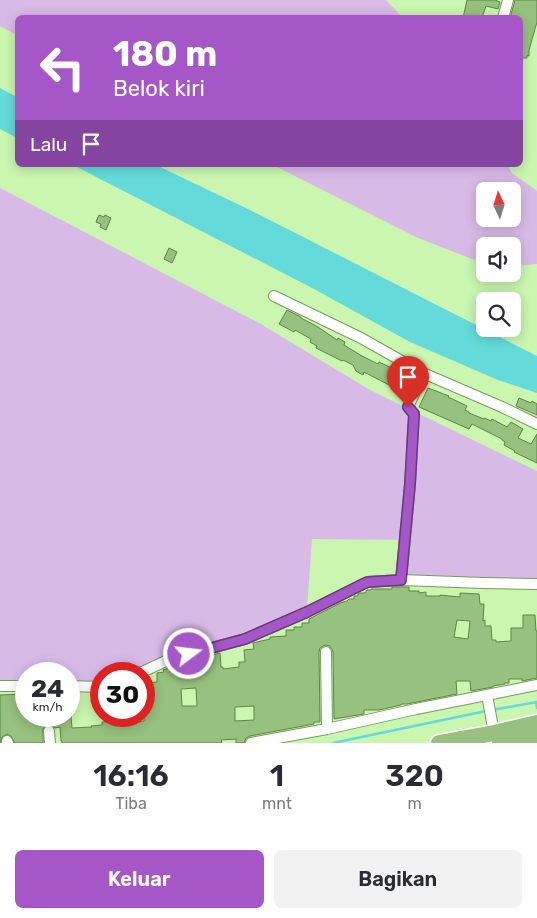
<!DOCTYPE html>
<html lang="id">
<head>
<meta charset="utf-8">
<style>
  body { margin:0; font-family:Rubik,sans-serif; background:#f2f2f3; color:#2b2b33; height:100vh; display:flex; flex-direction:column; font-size:19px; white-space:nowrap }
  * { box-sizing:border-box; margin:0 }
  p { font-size:16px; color:#7c7c81 }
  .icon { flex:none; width:28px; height:28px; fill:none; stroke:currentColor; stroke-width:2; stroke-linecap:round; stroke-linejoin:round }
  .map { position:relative; height:743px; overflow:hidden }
  .panel { display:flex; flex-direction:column; background:#fff; flex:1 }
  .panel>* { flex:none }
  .guide { position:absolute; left:15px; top:15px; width:508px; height:152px; border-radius:8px; box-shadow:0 2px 12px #0003; background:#a556c7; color:#fff; overflow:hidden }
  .needle { width:32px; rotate:356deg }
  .controls { position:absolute; left:476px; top:182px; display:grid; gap:10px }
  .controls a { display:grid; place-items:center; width:45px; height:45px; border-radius:8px; background:#fff; box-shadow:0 2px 12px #0003; font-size:25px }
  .speed { position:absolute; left:15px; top:662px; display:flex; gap:10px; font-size:25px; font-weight:700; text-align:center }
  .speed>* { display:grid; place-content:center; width:65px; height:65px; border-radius:50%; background:#fff; box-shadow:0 2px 12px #0003; line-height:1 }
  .speed small { font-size:12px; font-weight:400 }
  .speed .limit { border:8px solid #d22; background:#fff; color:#111 }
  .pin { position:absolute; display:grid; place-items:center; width:42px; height:42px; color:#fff; margin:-51px -21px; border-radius:50% 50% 50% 0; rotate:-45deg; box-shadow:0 0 5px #0007 }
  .pin .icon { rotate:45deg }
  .me { position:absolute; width:55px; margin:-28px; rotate:75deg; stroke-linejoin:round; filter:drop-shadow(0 0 4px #0008) }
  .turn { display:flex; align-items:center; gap:18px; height:105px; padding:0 15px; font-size:22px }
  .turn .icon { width:65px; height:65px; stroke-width:2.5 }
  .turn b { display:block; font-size:35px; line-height:42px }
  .then { display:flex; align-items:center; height:48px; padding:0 15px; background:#0003; gap:10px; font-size:19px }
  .eta { display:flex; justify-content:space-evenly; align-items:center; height:85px; text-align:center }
  .eta b { font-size:30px; font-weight:600; line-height:35px }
  .primary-button { display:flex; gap:10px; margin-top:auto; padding:10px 15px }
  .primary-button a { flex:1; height:58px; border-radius:8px; background:#a556c7; color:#fff; font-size:20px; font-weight:600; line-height:58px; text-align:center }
  .primary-button a+a { background:#f2f2f3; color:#2b2b33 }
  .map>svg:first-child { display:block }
</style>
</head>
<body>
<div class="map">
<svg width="537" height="743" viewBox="0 0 537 743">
  <rect width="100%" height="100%" fill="#caf6b0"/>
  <!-- green -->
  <path fill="#d8bae7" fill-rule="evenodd" d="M0 0H386L402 17 18 18 17 35 0 26Z
    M273 165H507L512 173 537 191V264L513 266 512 246H485V264L418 238ZM485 191H512V219H485Z
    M0 188 259 323 370 390 537 471V581L407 576 410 540 312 539 307 609 249 636 134 674H101V682H69V674H26V680H0Z"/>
  <!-- water -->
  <path fill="#64dbda" d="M0 88 17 97V138L0 129Z
    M73 165H156L252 211 537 356V393L498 380 410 342 316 290Z"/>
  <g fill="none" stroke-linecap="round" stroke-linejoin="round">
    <!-- stream -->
    <path stroke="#64dbda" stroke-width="2.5" d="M536 702 537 708
      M492 710 537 702
      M333 743 486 711"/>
  </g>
  <!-- building -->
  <path fill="#97c17e" stroke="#5d8544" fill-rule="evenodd" d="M467 0H495L500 2 498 9 486 6 482 18H463Z
    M515 0H537V22L529 50V56L527 55V58H520V18H510Z
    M99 215 104 217 105 215 111 218 106 230 100 227 101 224 96 222Z
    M169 248 177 252 172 263 164 259Z
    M287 310 301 317V318L318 327 337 340 338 338 345 342 344 345 362 356 378 364 379 362 398 371 397 373 400 375 399 378 411 384 407 393 398 389 397 391 390 387 391 386 364 372 363 375 356 371 353 365 343 360 342 361 316 348 317 346 310 342 311 339 295 330 294 332 279 324Z
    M428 388 449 396 448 397 467 406 465 410 469 412V413L484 419V418L491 421 492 419 507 427 511 422 523 429 518 438 531 444 537 434V463L514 452 515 451 504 445 505 442 502 440V439L472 424 469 429 419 407Z
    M519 398 531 403 532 401 537 404V415L516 406Z
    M392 587H409V591H419V593L426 592V596H440V595L460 597V593L479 594 480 604H484L483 621 485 620V626H491L492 640H496V642L511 641V628H523V615H535L536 631H537V678L522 681V679H509V683H505V684L493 686V687L471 691 470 681H456L457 694 407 704H401V705L379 710H364V714L334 719 333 652 330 646 325 645 320 648 319 652 320 722H314V724L250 736 246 738 244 743H236V739L221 740 222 743H62V741H61L60 727 55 728 52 725 49 724 46 725 43 729V743H15L11 736 7 734 2 737 0 743V695L26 694V716H71L72 728 92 727 91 726 102 725V722L117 721 116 716H124L125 724 144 721 145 683 157 682V673L164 672 163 670 172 667V666H180V668L195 666V659L220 653 221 667H223V669L239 667V662H245L244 650 254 649 253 643 270 639V637L286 636V630H294V627H302V623H309V619L340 603 347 601 349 599H354V596H358V594L360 593H365L367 590H371V589H392ZM457 620 470 621 468 639 454 637ZM196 688 197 706H182L181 689ZM254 706V720L235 721V707Z"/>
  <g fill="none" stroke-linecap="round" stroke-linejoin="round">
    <defs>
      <path id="minor" d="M503 18 508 0
        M274 296 361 338 423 373 502 407 537 424
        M423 373 420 381 408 407 414 414 410 484 401 580 483 583 537 584
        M326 652 327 729
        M138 674 170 659 245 639 307 612 367 582 401 580
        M0 686H26
        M69 686 101 687
        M487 695 494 733
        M49 731 50 743
        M7 741 8 743
        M251 743 327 729 416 709 537 685"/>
      <path id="trunk" d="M439 743 494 733 537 723
        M500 743 537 735"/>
    </defs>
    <!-- minor casing -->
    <use href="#minor" stroke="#749d5b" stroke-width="12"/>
    <!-- trunk casing -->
    <use href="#trunk" stroke="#fff" stroke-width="19"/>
    <!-- minor -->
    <use href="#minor" stroke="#fff" stroke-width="10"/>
    <!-- trunk -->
    <use href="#trunk" stroke="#98c07f" stroke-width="16"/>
  </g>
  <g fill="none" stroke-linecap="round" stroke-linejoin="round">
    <defs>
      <path id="route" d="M189 654 245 639 307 612 363 584 368 582 401 580 410 484 414 414 408 407"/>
    </defs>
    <!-- route casing -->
    <use href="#route" stroke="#6b3881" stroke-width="12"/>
    <!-- route -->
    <use href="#route" stroke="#a556c7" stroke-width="9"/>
  </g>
</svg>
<div class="controls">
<a><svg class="needle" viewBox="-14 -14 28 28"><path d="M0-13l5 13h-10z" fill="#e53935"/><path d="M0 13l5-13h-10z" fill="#7c7c81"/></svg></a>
<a><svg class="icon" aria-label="sound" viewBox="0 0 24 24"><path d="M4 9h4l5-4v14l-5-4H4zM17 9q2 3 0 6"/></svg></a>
<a><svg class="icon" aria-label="search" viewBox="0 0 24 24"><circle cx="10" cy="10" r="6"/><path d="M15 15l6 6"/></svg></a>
</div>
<div class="speed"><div>24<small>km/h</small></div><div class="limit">30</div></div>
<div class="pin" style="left:408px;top:407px;background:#d93025"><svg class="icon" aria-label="arrive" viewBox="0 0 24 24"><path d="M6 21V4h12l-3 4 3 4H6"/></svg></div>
<svg class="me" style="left:189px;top:654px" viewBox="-20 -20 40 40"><circle r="17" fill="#a556c7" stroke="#fff" stroke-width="3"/><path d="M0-11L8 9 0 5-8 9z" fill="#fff"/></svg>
<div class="guide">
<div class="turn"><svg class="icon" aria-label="left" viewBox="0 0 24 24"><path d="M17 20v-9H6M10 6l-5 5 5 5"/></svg><div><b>180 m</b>Belok kiri</div></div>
<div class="then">Lalu<svg class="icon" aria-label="arrive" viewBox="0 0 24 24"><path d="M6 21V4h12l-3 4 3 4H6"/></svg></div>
</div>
</div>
<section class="panel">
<div class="eta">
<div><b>16:16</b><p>Tiba</p></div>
<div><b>1</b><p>mnt</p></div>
<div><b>320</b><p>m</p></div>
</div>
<div class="primary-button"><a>Keluar</a><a>Bagikan</a></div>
</section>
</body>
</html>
